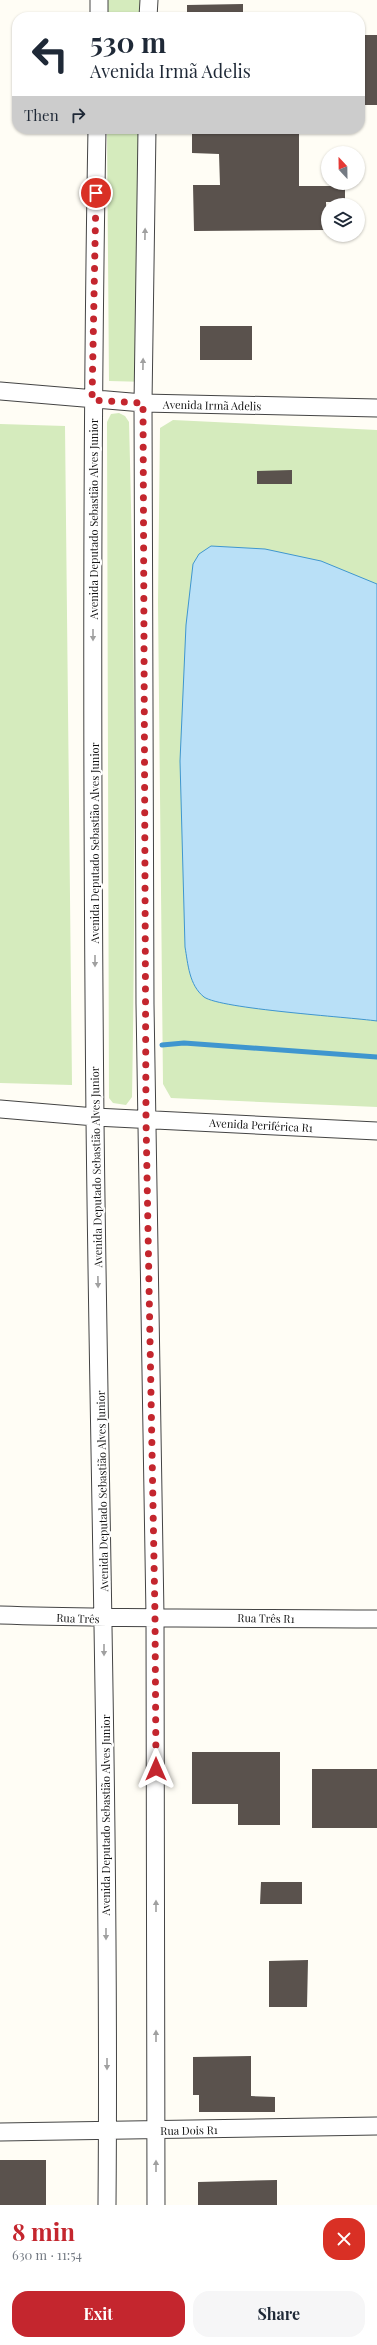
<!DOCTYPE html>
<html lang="en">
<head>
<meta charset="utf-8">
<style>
  body { margin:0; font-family:"Playfair Display",serif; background:#f6f6f7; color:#1f2937; height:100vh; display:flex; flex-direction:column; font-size:15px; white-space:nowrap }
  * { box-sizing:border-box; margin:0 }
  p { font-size:13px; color:#747a83 }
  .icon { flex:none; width:22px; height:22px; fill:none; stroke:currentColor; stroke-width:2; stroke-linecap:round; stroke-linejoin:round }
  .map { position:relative; height:2205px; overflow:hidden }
  .drawer { display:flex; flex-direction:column; background:#fff; flex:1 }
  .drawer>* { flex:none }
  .top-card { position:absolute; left:12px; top:12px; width:353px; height:122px; border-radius:16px; box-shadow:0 1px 3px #0004; background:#fff; color:#1f2937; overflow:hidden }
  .needle { width:26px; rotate:338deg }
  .tools { position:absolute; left:321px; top:146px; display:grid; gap:8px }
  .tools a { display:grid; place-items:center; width:44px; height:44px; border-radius:50%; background:#fff; box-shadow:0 1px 3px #0004; font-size:20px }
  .pin { position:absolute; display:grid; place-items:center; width:34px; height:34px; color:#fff; margin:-17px; border:2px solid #fff; border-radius:50%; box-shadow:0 1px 4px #0007 }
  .me { position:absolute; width:44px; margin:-22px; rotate:0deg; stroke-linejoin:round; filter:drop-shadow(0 0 3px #0008) }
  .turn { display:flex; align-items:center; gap:14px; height:84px; padding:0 12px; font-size:18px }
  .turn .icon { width:52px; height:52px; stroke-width:2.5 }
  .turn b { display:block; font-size:28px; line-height:34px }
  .then { display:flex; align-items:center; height:38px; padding:0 12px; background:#0003; gap:8px; font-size:15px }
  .round { display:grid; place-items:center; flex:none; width:42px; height:42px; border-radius:16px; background:#f6f6f7 }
  .summary { display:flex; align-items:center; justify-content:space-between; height:68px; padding:0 12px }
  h1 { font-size:24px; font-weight:700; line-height:30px; color:#c4262e }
  .primary-button { display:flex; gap:8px; margin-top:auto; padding:8px 12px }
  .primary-button a { flex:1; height:46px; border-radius:16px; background:#c4262e; color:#fff; font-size:16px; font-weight:700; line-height:46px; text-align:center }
  .primary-button a+a { background:#f6f6f7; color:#1f2937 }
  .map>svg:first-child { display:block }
</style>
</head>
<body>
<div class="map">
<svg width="377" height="2205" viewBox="0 0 377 2205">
  <rect width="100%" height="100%" fill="#fffdf5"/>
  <!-- green -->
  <path fill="#d5ebbd" d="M107 0H148V17H107Z
    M107 129H149L148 382 109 381Z
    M119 413 125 416 129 422C135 647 136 872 132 1097L126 1105 113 1103 109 1098 107 422 111 414Z
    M173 420 377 430V1107L171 1098 163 1084 158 602 160 428Z
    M0 424 65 426 72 1085 0 1083Z"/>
  <!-- water -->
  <path fill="#b9e0f7" stroke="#3f96cf" d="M211 546 265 549 321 561 377 584V1021C348 1017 221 1009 204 997 189 985 188 964 185 947L180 761 186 625 193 564 199 554Z"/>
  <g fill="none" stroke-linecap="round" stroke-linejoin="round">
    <!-- stream -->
    <path stroke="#3f96cf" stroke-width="5" d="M162 1045 184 1043 377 1057"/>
  </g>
  <!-- building -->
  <path fill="#5a524d" d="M243 4V17H187V5Z
    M363 35H377V105H360Z
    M192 132H299V186H345V202H326L327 230 194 231 193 185H220L219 154 192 153Z
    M200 326H252V360H200Z
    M292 470V484H257V471Z
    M192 1752H280V1825H238V1804H192Z
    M312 1769H377V1828H312Z
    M261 1882H302V1904H260Z
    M308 1960 307 2007H269V1961Z
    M251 2056V2096L275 2097V2112H199V2095H193V2057Z
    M0 2160H46V2205H0Z
    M277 2180V2205H198V2182Z"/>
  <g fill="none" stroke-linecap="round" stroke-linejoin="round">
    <defs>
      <path id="minor" d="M99 17V0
        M148 17 149 0
        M97 129C91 459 92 790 95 1120 99 1482 110 1843 107 2205
        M147 129 143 403 145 1004 155 1616 156 2205
        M0 391 143 403 377 408
        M0 1109 95 1117 377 1131
        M0 1615C126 1619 251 1618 377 1619
        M0 2132 377 2126"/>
    </defs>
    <!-- minor casing -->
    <use href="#minor" stroke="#444" stroke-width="19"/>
    <!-- minor -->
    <use href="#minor" stroke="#fff" stroke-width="17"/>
  </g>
  <!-- one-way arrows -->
  <defs><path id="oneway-solid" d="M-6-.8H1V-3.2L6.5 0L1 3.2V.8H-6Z"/></defs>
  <g fill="#a0a0a0">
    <use href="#oneway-solid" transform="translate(145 234) rotate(-89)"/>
    <use href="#oneway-solid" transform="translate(143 364) rotate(-89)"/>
    <use href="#oneway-solid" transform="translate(93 635) rotate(90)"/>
    <use href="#oneway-solid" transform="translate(95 961) rotate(90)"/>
    <use href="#oneway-solid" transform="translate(98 1282) rotate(89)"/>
    <use href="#oneway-solid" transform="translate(104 1650) rotate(90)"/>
    <use href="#oneway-solid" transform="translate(156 1906) rotate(-90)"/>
    <use href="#oneway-solid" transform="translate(106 1934) rotate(90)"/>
    <use href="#oneway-solid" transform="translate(156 2036) rotate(-90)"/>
    <use href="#oneway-solid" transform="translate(107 2064) rotate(90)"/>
    <use href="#oneway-solid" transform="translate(156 2166) rotate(-90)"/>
  </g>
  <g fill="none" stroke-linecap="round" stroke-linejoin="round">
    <!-- route -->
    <path stroke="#c4262e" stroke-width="7" stroke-dasharray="0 12.6" d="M96 193 92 400 143 403 146 1119 155 1616 156 1769"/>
  </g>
  <g text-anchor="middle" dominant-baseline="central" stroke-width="4" stroke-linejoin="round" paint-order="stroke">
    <!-- street labels -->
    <g font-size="11" fill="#111" stroke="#fff">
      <text transform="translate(212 405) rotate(1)">Avenida Irmã Adelis</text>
      <text transform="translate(93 519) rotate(-90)">Avenida Deputado Sebastião Alves Junior</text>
      <text transform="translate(94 843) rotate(-90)">Avenida Deputado Sebastião Alves Junior</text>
      <text transform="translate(261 1125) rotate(3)">Avenida Periférica R1</text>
      <text transform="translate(96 1167) rotate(-91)">Avenida Deputado Sebastião Alves Junior</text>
      <text transform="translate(102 1491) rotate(-91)">Avenida Deputado Sebastião Alves Junior</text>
      <text transform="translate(78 1618) rotate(2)">Rua Três</text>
      <text transform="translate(266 1618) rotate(1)">Rua Três R1</text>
      <text transform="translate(105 1815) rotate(-90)">Avenida Deputado Sebastião Alves Junior</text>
      <text transform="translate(189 2130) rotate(-1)">Rua Dois R1</text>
    </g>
  </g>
</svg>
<div class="tools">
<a><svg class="needle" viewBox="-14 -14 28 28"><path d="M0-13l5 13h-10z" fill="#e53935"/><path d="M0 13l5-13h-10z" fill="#747a83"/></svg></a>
<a><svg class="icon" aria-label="layers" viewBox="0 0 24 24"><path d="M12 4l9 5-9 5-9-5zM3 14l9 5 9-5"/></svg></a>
</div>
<div class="pin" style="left:96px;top:193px;background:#d93025"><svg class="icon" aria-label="arrive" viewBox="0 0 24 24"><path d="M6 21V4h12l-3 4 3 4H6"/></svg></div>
<svg class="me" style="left:156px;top:1769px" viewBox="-20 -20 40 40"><path d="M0-17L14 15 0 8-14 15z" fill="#c4262e" stroke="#fff" stroke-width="4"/></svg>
<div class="top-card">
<div class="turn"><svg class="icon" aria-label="left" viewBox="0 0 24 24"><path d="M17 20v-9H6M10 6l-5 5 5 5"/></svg><div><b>530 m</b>Avenida Irmã Adelis</div></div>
<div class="then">Then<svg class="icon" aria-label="right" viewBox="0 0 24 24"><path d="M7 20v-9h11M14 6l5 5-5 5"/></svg></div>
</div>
</div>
<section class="drawer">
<div class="summary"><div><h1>8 min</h1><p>630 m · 11:54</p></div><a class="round" style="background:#d93025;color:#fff"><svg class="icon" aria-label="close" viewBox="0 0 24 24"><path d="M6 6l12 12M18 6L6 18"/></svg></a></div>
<div class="primary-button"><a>Exit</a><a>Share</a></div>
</section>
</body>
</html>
